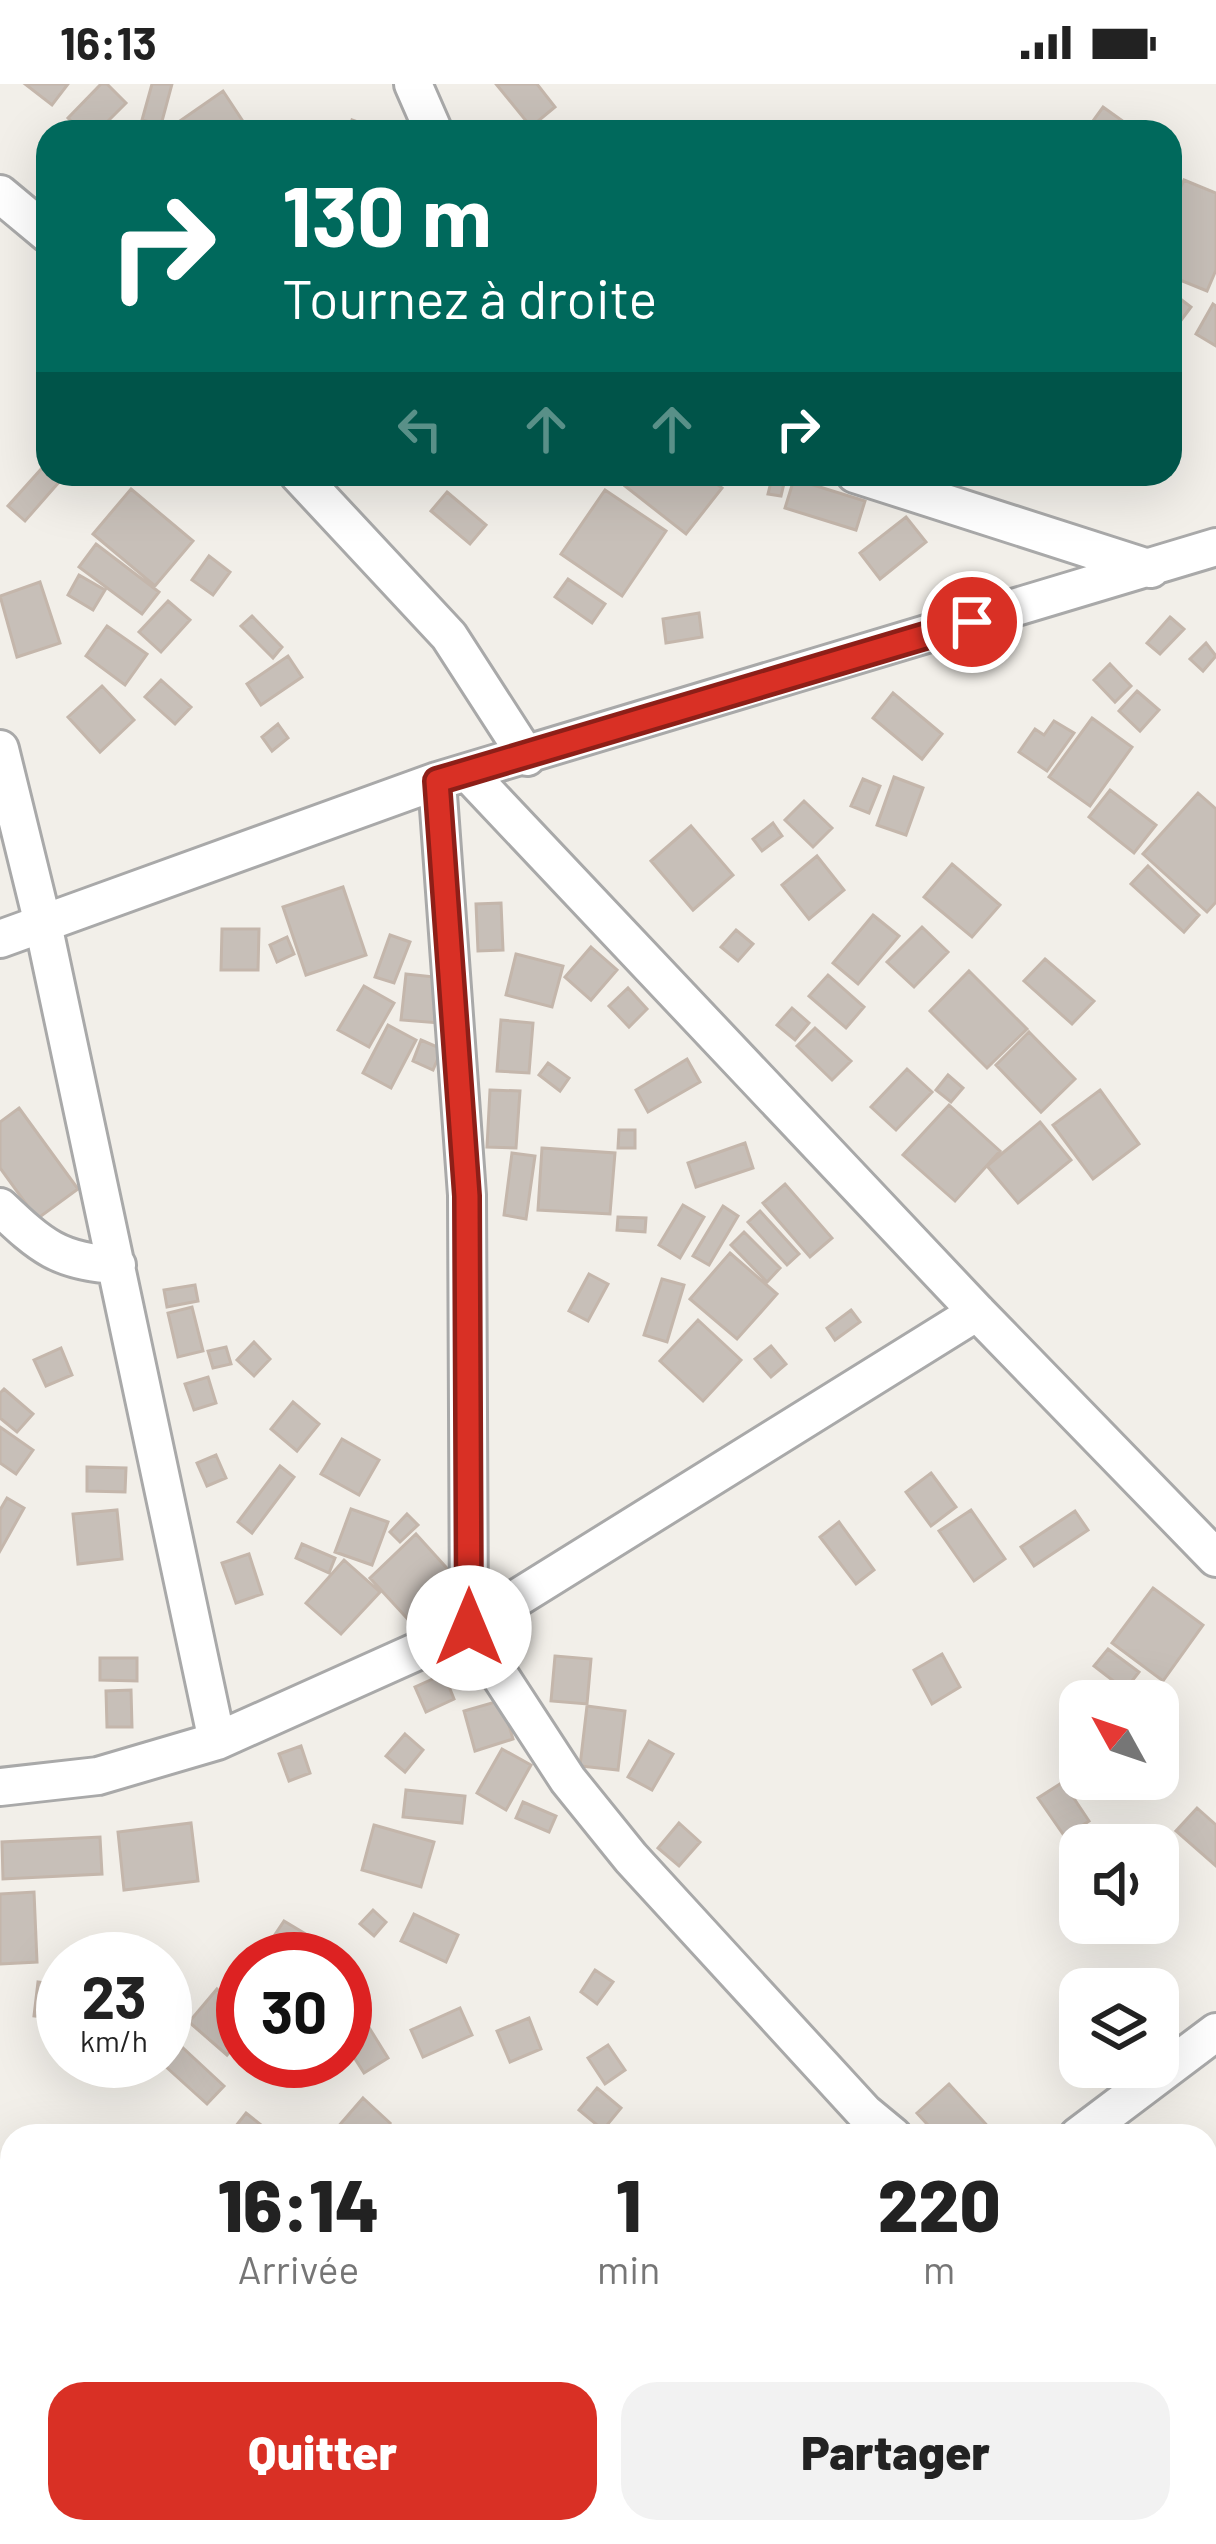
<!DOCTYPE html>
<html lang="fr">
<head>
<meta charset="utf-8">
<style>
  body { margin:0; font-family:Barlow,sans-serif; background:#f2f2f2; color:#222; height:100vh; display:flex; flex-direction:column; font-size:45px; white-space:nowrap }
  * { box-sizing:border-box; margin:0 }
  p { font-size:39px; color:#767676 }
  .icon { flex:none; width:66px; height:66px; fill:none; stroke:currentColor; stroke-width:2; stroke-linecap:round; stroke-linejoin:round }
  .map { position:relative; flex:1; overflow:hidden }
  .sheet { position:absolute; left:0px; top:2040px; width:1218px; height:420px; display:flex; flex-direction:column; background:#fff; border-radius:36px 36px 0 0; box-shadow:0 12px 48px #0002 }
  .sheet>* { flex:none }
  .banner { position:absolute; left:36px; top:36px; width:1146px; height:366px; border-radius:36px; box-shadow:0 12px 48px #0002; background:#00695c; color:#fff; overflow:hidden }
  .needle { width:78px; rotate:310deg }
  .fabs { position:absolute; left:1059px; top:1596px; display:grid; gap:24px }
  .fabs a { display:grid; place-items:center; width:120px; height:120px; border-radius:24px; background:#fff; box-shadow:0 12px 48px #0002; font-size:60px }
  .speed { position:absolute; left:36px; top:1848px; display:flex; gap:24px; font-size:60px; font-weight:700; text-align:center }
  .speed>* { display:grid; place-content:center; width:156px; height:156px; border-radius:50%; background:#fff; box-shadow:0 12px 48px #0002; line-height:1 }
  .speed small { font-size:30px; font-weight:400 }
  .speed .limit { border:18px solid #d22; background:#fff; color:#111 }
  .pin { position:absolute; display:grid; place-items:center; width:102px; height:102px; color:#fff; margin:-51px; border:6px solid #fff; border-radius:50%; box-shadow:0 3px 12px #0007 }
  .me { position:absolute; width:132px; margin:-66px; rotate:0deg; stroke-linejoin:round; filter:drop-shadow(0 0 9px #0008) }
  .turn { display:flex; align-items:center; gap:42px; height:252px; padding:0 48px; font-size:54px }
  .turn .icon { width:156px; height:156px; stroke-width:2.5 }
  .turn b { display:block; font-size:84px; line-height:102px }
  .lanes { display:flex; align-items:center; height:114px; padding:0 48px; background:#0003; justify-content:center; gap:60px; direction:ltr }
  .lanes .off { opacity:.35 }
  .eta { display:flex; justify-content:space-evenly; align-items:center; height:204px; text-align:center }
  .eta b { font-size:72px; font-weight:800; line-height:84px }
  .action { display:flex; gap:24px; margin-top:auto; padding:24px 48px }
  .action a { flex:1; height:138px; border-radius:36px; background:#d93025; color:#fff; font-size:48px; font-weight:800; line-height:138px; text-align:center }
  .action a+a { background:#f2f2f2; color:#222 }
  .status { display:flex; justify-content:space-between; align-items:center; height:84px; padding:0 60px; background:#fff; direction:ltr }
  .status svg { height:33px; fill:currentColor }
  .map>svg:first-child { display:block }
</style>
</head>
<body>
<div class="status"><b>16:13</b><svg viewBox="0 0 49 12"><path d="M0 12V9h3v3zM5 12V6h3v6zM10 12V3h3v9zM15 12V0h3v12zM26 1h20v11H26zM47 4h2v5h-2z"/></svg></div>
<div class="map">
<svg width="1216" height="2460" viewBox="0 0 1216 2460">
  <rect width="100%" height="100%" fill="#f2efe9"/>
  <!-- building -->
  <path fill="#c7bfb8" stroke="#c4b6ab" stroke-width="3" d="M25 0H68L52 21Z
    M101 0H107L126 19 97 48H82L68 34Z
    M152 0H172L161 41 142 36Z
    M496 0H537L555 23 531 43Z
    M223 7 250 48H164Z
    M1103 23 1138 48H1085Z
    M352 36 384 47V48H348Z
    M1184 96 1216 109V186L1207 207 1170 192V128Z
    M1170 207 1191 223 1176 243 1170 238Z
    M1213 220 1216 222V262L1196 250Z
    M43 383 59 398 25 437 8 422Z
    M635 390H704L722 404 686 450 625 402Z
    M773 390 786 391 781 412 768 410Z
    M794 395 865 417 856 446 785 424Z
    M131 405 193 457 155 502 93 450Z
    M605 406 666 447 622 512 561 470Z
    M447 408 486 441 470 460 431 427Z
    M906 433 926 458 880 495 860 469Z
    M96 460 159 508 142 530 79 483Z
    M209 472 230 488 213 511 192 496Z
    M79 491 105 506 93 526 68 511Z
    M568 495 605 520 592 539 555 513Z
    M40 498 60 559 17 573 0 512Z
    M168 517 190 536 161 568 139 548Z
    M699 529 702 553 666 559 663 535Z
    M252 532 282 563 273 574 241 542Z
    M1170 533 1184 545 1160 570 1147 559Z
    M107 542 147 570 125 601 86 572Z
    M1206 559 1216 572 1203 587 1190 575Z
    M288 572 302 593 261 621 247 600Z
    M1110 580 1131 602 1115 618 1094 596Z
    M161 596 191 623 175 640 145 613Z
    M102 602 134 636 100 668 68 633Z
    M1137 607 1159 626 1140 647 1119 627Z
    M893 609 942 650 922 675 873 634Z
    M1092 634 1132 663 1090 722 1049 693Z
    M1054 637 1074 649 1047 687 1019 668 1035 645 1044 651Z
    M278 640 288 654 272 667 262 653Z
    M894 693 923 704 906 751 877 741Z
    M863 695 880 702 869 729 851 722Z
    M1110 706 1156 741 1134 769 1089 733Z
    M1198 709 1216 725V818L1207 828 1143 770Z
    M804 717 832 744 813 763 785 736Z
    M773 739 782 752 762 767 753 755Z
    M691 742 733 791 693 826 651 777Z
    M817 772 844 806 809 835 782 801Z
    M952 780 1000 821 972 853 924 813Z
    M1148 782 1199 831 1184 848 1131 800Z
    M343 803 366 871 306 891 283 823Z
    M501 819 503 866 478 867 476 820Z
    M873 831 899 852 858 900 833 879Z
    M922 843 948 868 914 903 887 878Z
    M222 845H259L258 886H221Z
    M736 846 753 860 738 877 721 863Z
    M390 851 410 858 394 899 375 893Z
    M287 853 294 870 277 878 270 861Z
    M591 863 617 886 591 916 565 893Z
    M516 870 563 882 552 923 506 911Z
    M1045 875 1094 917 1072 940 1024 897Z
    M969 887 1027 945 987 984 930 927Z
    M406 890 444 894 439 939 401 936Z
    M828 891 864 923 846 944 809 912Z
    M364 902 394 919 369 963 338 946Z
    M628 904 647 925 629 943 609 922Z
    M792 924 809 939 795 956 777 941Z
    M501 936 533 939 529 989 497 987Z
    M388 941 416 956 391 1004 363 989Z
    M815 944 851 977 832 996 797 962Z
    M1029 948 1075 995 1041 1028 996 981Z
    M421 956 442 965 433 986 413 977Z
    M687 975 700 998 648 1028 636 1006Z
    M548 979 569 994 560 1007 539 991Z
    M907 985 932 1008 896 1046 871 1023Z
    M948 991 963 1004 951 1018 936 1006Z
    M490 1006 520 1007 516 1064 487 1063Z
    M1100 1006 1139 1060 1093 1095 1053 1041Z
    M949 1021 1000 1067 955 1117 903 1071Z
    M19 1024 78 1105 37 1135 0 1084V1038Z
    M1040 1038 1071 1076 1018 1119 987 1082Z
    M619 1046H635V1064H618Z
    M745 1059 753 1084 696 1103 688 1079Z
    M542 1064 615 1069 610 1130 538 1126Z
    M512 1069 535 1072 526 1135 504 1131Z
    M785 1100 832 1154 810 1173 763 1119Z
    M683 1121 704 1133 680 1174 659 1161Z
    M723 1122 738 1132 709 1181 693 1172Z
    M760 1127 799 1170 787 1181 748 1138Z
    M618 1133 646 1134 645 1148 617 1146Z
    M744 1148 780 1184 767 1198 731 1161Z
    M730 1169 777 1210 737 1255 690 1215Z
    M589 1190 608 1200 588 1237 569 1227Z
    M662 1195 684 1201 667 1258 644 1251Z
    M195 1201 198 1217 167 1223 164 1206Z
    M192 1223 203 1267 178 1273 168 1229Z
    M851 1226 860 1238 835 1256 827 1244Z
    M698 1236 741 1276 703 1317 660 1277Z
    M254 1258 270 1275 254 1292 237 1276Z
    M771 1262 786 1280 771 1293 755 1275Z
    M226 1263 231 1280 213 1284 208 1267Z
    M61 1264 72 1291 46 1302 34 1276Z
    M208 1293 216 1319 194 1326 185 1300Z
    M4 1305 33 1330 17 1348 0 1334V1309Z
    M293 1318 319 1340 297 1367 271 1345Z
    M0 1343 33 1366 16 1390 0 1379Z
    M342 1355 379 1376 359 1411 321 1390Z
    M216 1371 226 1394 207 1402 197 1379Z
    M280 1382 294 1393 252 1449 238 1438Z
    M87 1383 126 1384 125 1408 87 1407Z
    M931 1389 956 1423 931 1442 906 1408Z
    M7 1414 24 1424 0 1467V1426Z
    M351 1425 388 1438 372 1481 335 1468Z
    M117 1426 122 1475 78 1480 73 1430Z
    M971 1426 1005 1475 974 1497 939 1447Z
    M1075 1427 1088 1446 1034 1482 1021 1463Z
    M407 1430 418 1441 400 1458 390 1448Z
    M839 1438 874 1486 856 1500 820 1453Z
    M416 1450 462 1501 415 1543 370 1494Z
    M302 1460 335 1474 329 1489 296 1474Z
    M249 1470 262 1510 236 1519 222 1479Z
    M344 1476 380 1508 341 1550 306 1519Z
    M1153 1504 1203 1541 1163 1597 1112 1559Z
    M1108 1565 1139 1588 1125 1606 1094 1582Z
    M942 1570 960 1603 932 1620 914 1586Z
    M555 1572 591 1575 587 1620 551 1617Z
    M100 1574H137V1597L100 1596Z
    M444 1590 454 1615 426 1628 415 1603Z
    M131 1606 132 1643H107L106 1607Z
    M502 1616 513 1655 475 1667 464 1627Z
    M587 1622 625 1627 618 1686 580 1682Z
    M405 1650 423 1666 405 1688 386 1672Z
    M649 1657 673 1670 652 1706 628 1693Z
    M301 1662 310 1689 289 1697 279 1670Z
    M502 1665 531 1681 506 1726 477 1709Z
    M1063 1698 1089 1737 1065 1753 1038 1714Z
    M406 1706 465 1712 462 1739 403 1733Z
    M523 1718 556 1732 549 1748 516 1734Z
    M1197 1724 1216 1741V1782L1176 1747Z
    M191 1739 198 1797 124 1806 118 1748Z
    M679 1739 700 1758 679 1782 658 1764Z
    M374 1741 434 1758 421 1803 362 1786Z
    M100 1753 102 1790 3 1795 2 1758Z
    M34 1808 37 1878 0 1880V1810Z
    M373 1826 386 1838 374 1852 360 1840Z
    M414 1830 458 1851 446 1878 401 1857Z
    M284 1837 319 1858 308 1875H298L270 1858Z
    M595 1886 613 1898 597 1920 581 1908Z
    M38 1898 63 1901V1935L34 1932Z
    M217 1905 243 1929V1952L227 1971 189 1938Z
    M165 1921 178 1924 172 1949 165 1948Z
    M460 1924 472 1951 423 1973 411 1946Z
    M360 1929 388 1974 364 1989 345 1959V1939Z
    M529 1934 541 1965 510 1978 497 1947Z
    M608 1961 625 1986 605 2000 588 1974Z
    M182 1963 224 2002 207 2020 165 1982Z
    M949 2000 993 2048 989 2052H938L917 2029Z
    M597 2004 621 2024 603 2046 579 2026Z
    M363 2014 390 2039 378 2052H330Z
    M246 2029 275 2052H228Z
    M588 2448H624L634 2460H598Z"/>
  <g fill="none" stroke-linecap="round" stroke-linejoin="round">
    <defs>
      <path id="minor" d="M413 0 434 48
        M0 110 48 150
        M298 390 449 552 527 673
        M855 390 1151 485
        M0 665 43 840 217 1657
        M468 689 977 1228 1216 1474
        M437 697 467 1111 469 1544 568 1696 631 1774 864 2028 893 2052
        M0 855 437 697 1216 463
        M0 1123C41 1162 59 1178 117 1181
        M0 1703 98 1692 217 1657 469 1544 977 1228
        M1078 2052 1216 1948
        M1206 2372 1216 2383
        M694 2460 698 2448"/>
    </defs>
    <!-- minor casing -->
    <use href="#minor" stroke="#a9a9a9" stroke-width="42"/>
    <!-- minor -->
    <use href="#minor" stroke="#fff" stroke-width="36"/>
  </g>
  <g fill="none" stroke-linecap="round" stroke-linejoin="round">
    <defs>
      <path id="route" d="M469 1544 467 1112 437 697 972 538"/>
    </defs>
    <!-- route casing -->
    <use href="#route" stroke="#8d1f18" stroke-width="30"/>
    <!-- route -->
    <use href="#route" stroke="#d93025" stroke-width="21"/>
  </g>
</svg>
<div class="fabs">
<a><svg class="needle" viewBox="-14 -14 28 28"><path d="M0-13l5 13h-10z" fill="#e53935"/><path d="M0 13l5-13h-10z" fill="#767676"/></svg></a>
<a><svg class="icon" aria-label="sound" viewBox="0 0 24 24"><path d="M4 9h4l5-4v14l-5-4H4zM17 9q2 3 0 6"/></svg></a>
<a><svg class="icon" aria-label="layers" viewBox="0 0 24 24"><path d="M12 4l9 5-9 5-9-5zM3 14l9 5 9-5"/></svg></a>
</div>
<div class="speed"><div>23<small>km/h</small></div><div class="limit">30</div></div>
<div class="pin" style="left:972px;top:538px;background:#d93025"><svg class="icon" aria-label="arrive" viewBox="0 0 24 24"><path d="M6 21V4h12l-3 4 3 4H6"/></svg></div>
<svg class="me" style="left:469px;top:1544px" viewBox="-20 -20 40 40"><circle r="19" fill="#fff"/><path d="M0-13L10 11 0 6-10 11z" fill="#d93025"/></svg>
<div class="banner">
<div class="turn"><svg class="icon" aria-label="right" viewBox="0 0 24 24"><path d="M7 20v-9h11M14 6l5 5-5 5"/></svg><div><b>130 m</b>Tournez à droite</div></div>
<div class="lanes"><svg class="icon off" aria-label="left" viewBox="0 0 24 24"><path d="M17 20v-9H6M10 6l-5 5 5 5"/></svg><svg class="icon off" aria-label="ahead" viewBox="0 0 24 24"><path d="M12 20V5M6 11l6-6 6 6"/></svg><svg class="icon off" aria-label="ahead" viewBox="0 0 24 24"><path d="M12 20V5M6 11l6-6 6 6"/></svg><svg class="icon" aria-label="right" viewBox="0 0 24 24"><path d="M7 20v-9h11M14 6l5 5-5 5"/></svg></div>
</div>
<section class="sheet">
<div class="eta">
<div><b>16:14</b><p>Arrivée</p></div>
<div><b>1</b><p>min</p></div>
<div><b>220</b><p>m</p></div>
</div>
<div class="action"><a>Quitter</a><a>Partager</a></div>
</section>
</div>
</body>
</html>
